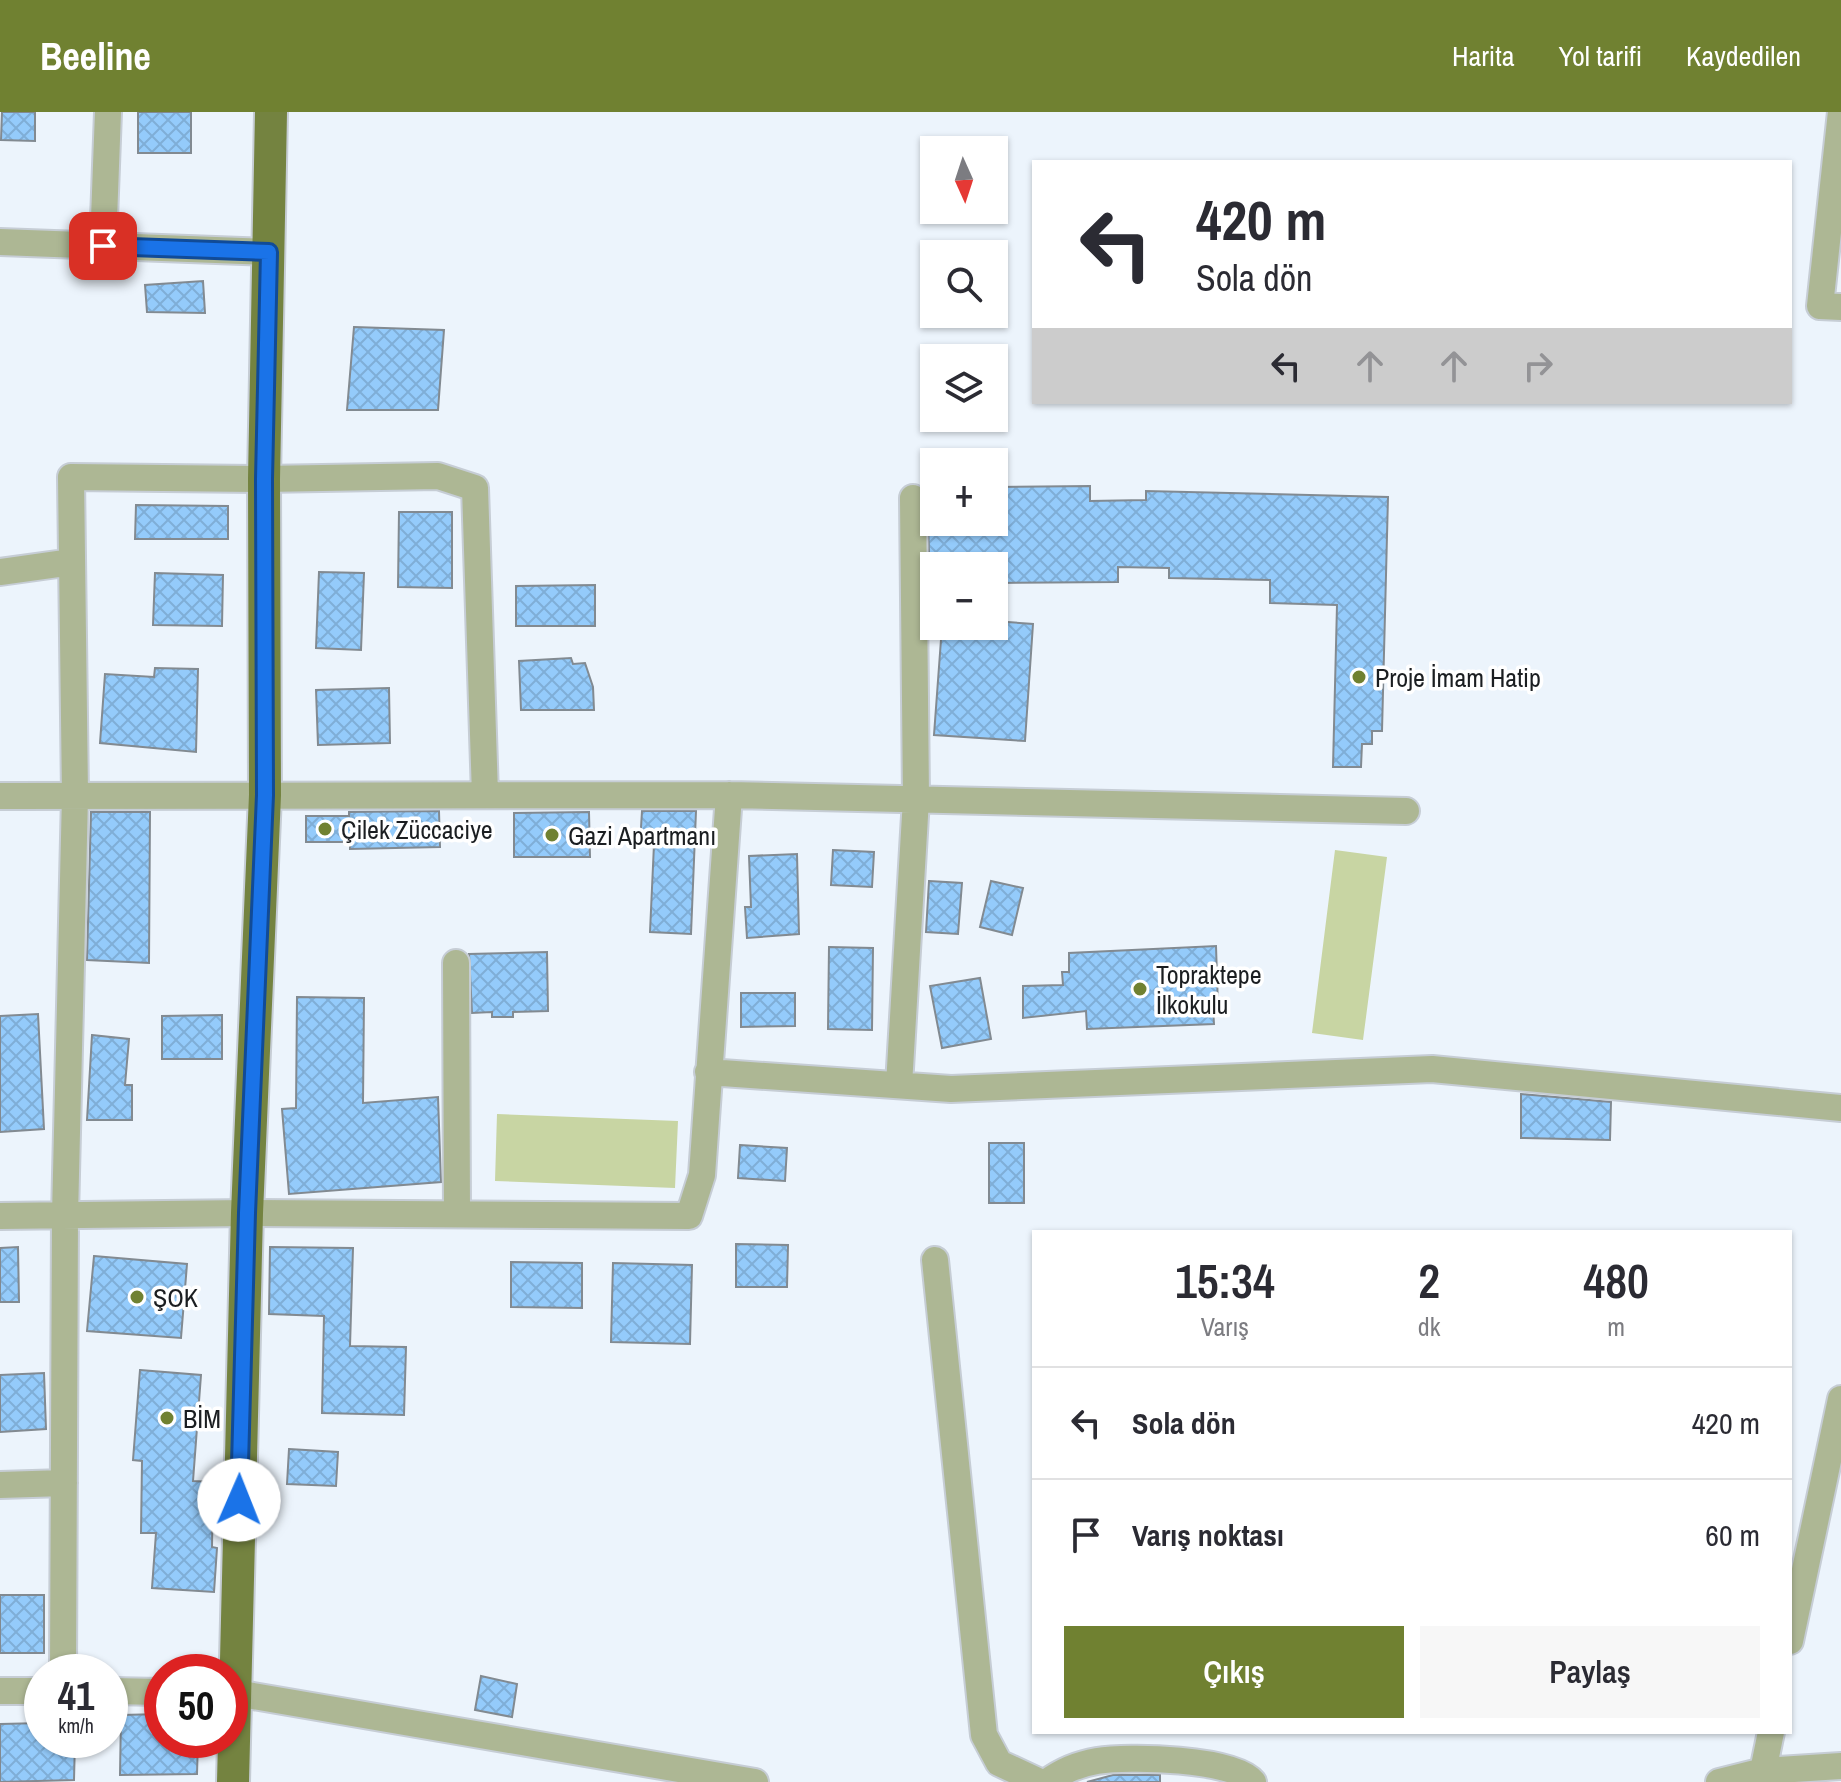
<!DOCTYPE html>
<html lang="tr">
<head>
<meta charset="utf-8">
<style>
  body { margin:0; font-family:"Archivo Narrow",sans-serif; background:#f7f7f7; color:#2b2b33; height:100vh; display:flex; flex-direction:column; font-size:30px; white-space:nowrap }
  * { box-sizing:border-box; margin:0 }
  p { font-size:26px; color:#7c7c81 }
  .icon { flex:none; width:44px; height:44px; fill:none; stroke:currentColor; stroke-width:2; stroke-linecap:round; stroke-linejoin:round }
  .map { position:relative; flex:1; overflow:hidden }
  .side { position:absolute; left:1032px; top:1118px; width:760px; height:504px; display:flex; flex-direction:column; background:#fff; border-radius:0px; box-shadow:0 2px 6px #0004 }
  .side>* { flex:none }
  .banner { position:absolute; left:1032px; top:48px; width:760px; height:244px; border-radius:0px; box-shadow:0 2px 6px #0004; background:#fff; color:#2b2b33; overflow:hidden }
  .needle { width:52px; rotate:177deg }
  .fabs { position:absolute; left:920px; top:24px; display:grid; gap:16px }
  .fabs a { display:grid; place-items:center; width:88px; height:88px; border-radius:0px; background:#fff; box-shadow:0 2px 6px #0004; font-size:40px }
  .speed { position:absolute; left:24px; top:1542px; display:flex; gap:16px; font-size:40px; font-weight:700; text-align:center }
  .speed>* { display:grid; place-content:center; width:104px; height:104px; border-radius:50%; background:#fff; box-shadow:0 2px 6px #0004; line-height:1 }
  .speed small { font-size:20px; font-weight:400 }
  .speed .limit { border:12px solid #d22; background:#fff; color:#111 }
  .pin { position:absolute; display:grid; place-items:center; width:68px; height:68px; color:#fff; margin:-34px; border-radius:16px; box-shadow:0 4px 12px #0006 }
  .me { position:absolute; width:88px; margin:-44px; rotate:1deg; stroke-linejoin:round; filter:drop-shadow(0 0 6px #0008) }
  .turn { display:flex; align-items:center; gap:28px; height:168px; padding:0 32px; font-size:36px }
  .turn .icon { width:104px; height:104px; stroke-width:2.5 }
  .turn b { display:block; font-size:56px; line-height:68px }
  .lanes { display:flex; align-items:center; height:76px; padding:0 32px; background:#0003; justify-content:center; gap:40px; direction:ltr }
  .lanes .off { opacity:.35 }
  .eta { display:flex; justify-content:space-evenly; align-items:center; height:136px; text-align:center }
  .eta b { font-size:48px; font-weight:600; line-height:56px }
  .button { display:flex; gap:16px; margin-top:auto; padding:16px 32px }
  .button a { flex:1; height:92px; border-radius:0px; background:#708131; color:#fff; font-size:32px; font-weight:600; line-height:92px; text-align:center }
  .button a+a { background:#f7f7f7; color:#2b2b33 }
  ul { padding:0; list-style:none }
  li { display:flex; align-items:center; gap:24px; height:112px; padding:0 32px; border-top:2px solid #e1e1e2 }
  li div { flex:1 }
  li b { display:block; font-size:30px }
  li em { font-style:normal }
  header { display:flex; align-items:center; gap:48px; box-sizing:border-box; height:112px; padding:0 40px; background:#708131; color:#fff }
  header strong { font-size:38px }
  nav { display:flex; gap:44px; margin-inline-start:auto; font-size:28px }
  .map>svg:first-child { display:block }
</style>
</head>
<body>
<header>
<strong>Beeline</strong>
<nav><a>Harita</a><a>Yol tarifi</a><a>Kaydedilen</a></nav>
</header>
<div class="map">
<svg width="1841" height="1670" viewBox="0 0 1841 1670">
  <defs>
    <pattern id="building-cross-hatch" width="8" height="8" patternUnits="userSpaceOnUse" patternTransform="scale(2)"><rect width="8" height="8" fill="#94cbfb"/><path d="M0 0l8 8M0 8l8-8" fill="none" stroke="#7faed7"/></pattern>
  </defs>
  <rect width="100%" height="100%" fill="#ecf4fc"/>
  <!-- green -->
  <path fill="#c8d5a3" d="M1335 738 1387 745 1363 928 1312 921Z
    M497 1002 678 1009 675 1076 495 1069Z"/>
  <!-- building -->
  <path fill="url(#building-cross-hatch)" stroke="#828a91" stroke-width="2" d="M2 0H35V29L1 28Z
    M138 0H191V41H138Z
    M203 169 205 201 147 200 145 173Z
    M354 215 444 218 438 298H347Z
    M1090 374V389L1146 388V379L1388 385 1382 619H1372V632H1362L1361 655H1333L1337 493 1270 491V468L1169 466V456L1118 455V470L994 471V454H934V471H930L927 378H934V410H994V375Z
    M136 393 228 394V427H135Z
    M399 400H452V476L398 475Z
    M319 460 364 461 361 538 316 536Z
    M155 461 223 463 222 514 153 513Z
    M595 473V514H516V474Z
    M994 509 1033 512 1025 629 934 623 942 514H994Z
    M571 546 573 552 585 551 593 575 594 598H521L519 549Z
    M155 556 198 557 196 640 100 631 105 562 154 565Z
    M389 576 390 631 318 633 316 578Z
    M439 699 440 735 350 737V730H306V704H349V700Z
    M642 699H696L691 822 650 820 654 732H640Z
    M91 700H150L149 851 87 848Z
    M589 700 590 745H514V701Z
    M833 738 874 740 872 775 831 773Z
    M797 742 799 822 747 826 745 795H751L749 744Z
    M929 769 962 771 958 822 926 820Z
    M991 769 1023 776 1012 823 980 815Z
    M1216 834 1218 895H1213L1214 912 1087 917 1086 899 1023 906V874L1063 873 1062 860H1069V841Z
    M829 835 873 836 872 918 828 917Z
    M547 840 548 899 513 900V905H492V900L472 901 469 842Z
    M980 866 991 927 942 936 930 874Z
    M741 881H795V914L741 915Z
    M297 885 364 886 363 991 438 985 441 1070 289 1082 282 997 296 996Z
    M38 902 44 1017 0 1020V904Z
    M222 903V947H162V904Z
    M92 923 129 927 125 973H132V1008H87Z
    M1521 982 1611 990 1610 1028 1521 1026Z
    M989 1031H1024V1091H989Z
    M740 1033 787 1036 785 1069 738 1066Z
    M736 1132 788 1133 787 1175H736Z
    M18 1135 19 1190H0V1136Z
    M270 1135 353 1136 350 1234 406 1235 404 1303 322 1301 324 1204 269 1202Z
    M94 1144 187 1152 181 1226 87 1219Z
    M511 1150 582 1151V1196L511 1195Z
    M613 1151 692 1153 690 1232 611 1230Z
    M140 1258 201 1263 193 1369 213 1370 212 1435 217 1436 214 1480 152 1476 156 1421H141L142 1349 133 1348Z
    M44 1261 46 1317 0 1320V1263Z
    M289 1337 338 1340 336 1374 287 1372Z
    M0 1483H44V1541H0Z
    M481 1564 517 1572 512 1605 475 1598Z
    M162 1602V1628H198L197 1662 120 1663 121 1603Z
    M42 1611V1628H75L74 1668 0 1670V1612Z
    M1113 1663H1160V1670H1087Z"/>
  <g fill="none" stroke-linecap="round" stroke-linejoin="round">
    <defs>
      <path id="minor" d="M1841 0 1820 194 1841 195
        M0 130 269 140
        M103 134 108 0
        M0 460 72 450
        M0 684 729 683 1406 699
        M456 851 457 1102
        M708 960 951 977 1432 957 1841 996
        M899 973 916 687 913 386
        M0 1104 247 1101 689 1104 702 1063 729 683
        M935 1148 984 1623 999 1651 1040 1670
        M0 1373 64 1371
        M1790 1529 1841 1287
        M63 1560 65 1104 75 684 71 365 264 367 438 364 475 376 485 683
        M0 1579H42
        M110 1579 162 1580
        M230 1580 755 1670
        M1763 1659 1771 1620
        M1047 1670C1062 1659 1079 1652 1097 1649 1128 1644 1234 1646 1253 1670
        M1719 1670 1763 1659 1841 1654"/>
      <path id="major" d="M233 1670 247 1101 265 683 264 367 271 0"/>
    </defs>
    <!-- minor casing -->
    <use href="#minor" stroke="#c6cdd5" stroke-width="30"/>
    <!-- major casing -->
    <use href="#major" stroke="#c6cdd5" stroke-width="36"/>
    <!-- minor -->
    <use href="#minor" stroke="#adb794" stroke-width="26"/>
    <!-- major -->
    <use href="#major" stroke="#748340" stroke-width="32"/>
  </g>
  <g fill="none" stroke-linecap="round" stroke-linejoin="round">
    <defs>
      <path id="route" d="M103 134 269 140 264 367 265 683 247 1101 239 1388"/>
    </defs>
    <!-- route casing -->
    <use href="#route" stroke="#114b97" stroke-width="20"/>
    <!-- route -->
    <use href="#route" stroke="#1a73e8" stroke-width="14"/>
  </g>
  <!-- markers -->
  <g fill="#708131" stroke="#fff" stroke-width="3">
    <circle cx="1359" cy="565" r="8"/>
    <circle cx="325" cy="717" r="8"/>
    <circle cx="552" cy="723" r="8"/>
    <circle cx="1140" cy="877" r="8"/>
    <circle cx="137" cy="1185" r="8"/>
    <circle cx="167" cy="1306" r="8"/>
  </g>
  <g text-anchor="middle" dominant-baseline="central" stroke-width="7" stroke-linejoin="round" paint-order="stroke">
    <!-- poi labels -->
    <g font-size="26" fill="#1b1e21" stroke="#fff" text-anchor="start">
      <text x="1375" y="565">Proje İmam Hatip</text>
      <text x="341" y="717">Çilek Züccaciye</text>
      <text x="568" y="723">Gazi Apartmanı</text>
      <text x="1156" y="862">Topraktepe<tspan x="1156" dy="30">İlkokulu</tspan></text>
      <text x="153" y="1185">ŞOK</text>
      <text x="183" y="1306">BİM</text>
    </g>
  </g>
</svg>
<div class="fabs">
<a><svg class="needle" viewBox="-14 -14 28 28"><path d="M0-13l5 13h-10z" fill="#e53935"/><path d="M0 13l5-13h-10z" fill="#7c7c81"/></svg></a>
<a><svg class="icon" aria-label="search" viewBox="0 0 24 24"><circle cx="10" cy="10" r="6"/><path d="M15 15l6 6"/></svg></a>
<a><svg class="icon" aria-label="layers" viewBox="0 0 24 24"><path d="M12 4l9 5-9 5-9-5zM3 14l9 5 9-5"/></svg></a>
<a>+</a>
<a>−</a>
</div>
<div class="speed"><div>41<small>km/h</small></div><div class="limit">50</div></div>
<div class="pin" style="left:103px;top:134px;background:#d93025"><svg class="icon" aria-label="arrive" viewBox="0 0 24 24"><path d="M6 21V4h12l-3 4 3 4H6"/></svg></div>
<svg class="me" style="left:239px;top:1388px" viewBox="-20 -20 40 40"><circle r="19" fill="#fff"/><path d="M0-13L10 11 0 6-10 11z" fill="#1a73e8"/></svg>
<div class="banner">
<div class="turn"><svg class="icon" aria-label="left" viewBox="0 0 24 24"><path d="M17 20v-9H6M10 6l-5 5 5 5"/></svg><div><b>420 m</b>Sola dön</div></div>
<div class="lanes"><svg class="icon" aria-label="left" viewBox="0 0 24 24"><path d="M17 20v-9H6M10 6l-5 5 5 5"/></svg><svg class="icon off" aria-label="ahead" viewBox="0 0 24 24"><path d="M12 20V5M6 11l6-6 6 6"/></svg><svg class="icon off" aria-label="ahead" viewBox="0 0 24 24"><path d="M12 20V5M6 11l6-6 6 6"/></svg><svg class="icon off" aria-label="right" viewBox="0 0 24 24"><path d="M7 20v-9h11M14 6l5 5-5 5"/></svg></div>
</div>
<section class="side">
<div class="eta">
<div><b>15:34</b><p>Varış</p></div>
<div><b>2</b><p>dk</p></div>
<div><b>480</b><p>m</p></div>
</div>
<ul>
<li><svg class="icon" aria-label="left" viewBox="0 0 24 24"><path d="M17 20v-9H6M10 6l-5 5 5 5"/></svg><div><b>Sola dön</b></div><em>420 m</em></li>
<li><svg class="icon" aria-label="arrive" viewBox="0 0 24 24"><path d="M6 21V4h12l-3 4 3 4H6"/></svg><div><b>Varış noktası</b></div><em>60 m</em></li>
</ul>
<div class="button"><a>Çıkış</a><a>Paylaş</a></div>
</section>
</div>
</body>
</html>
